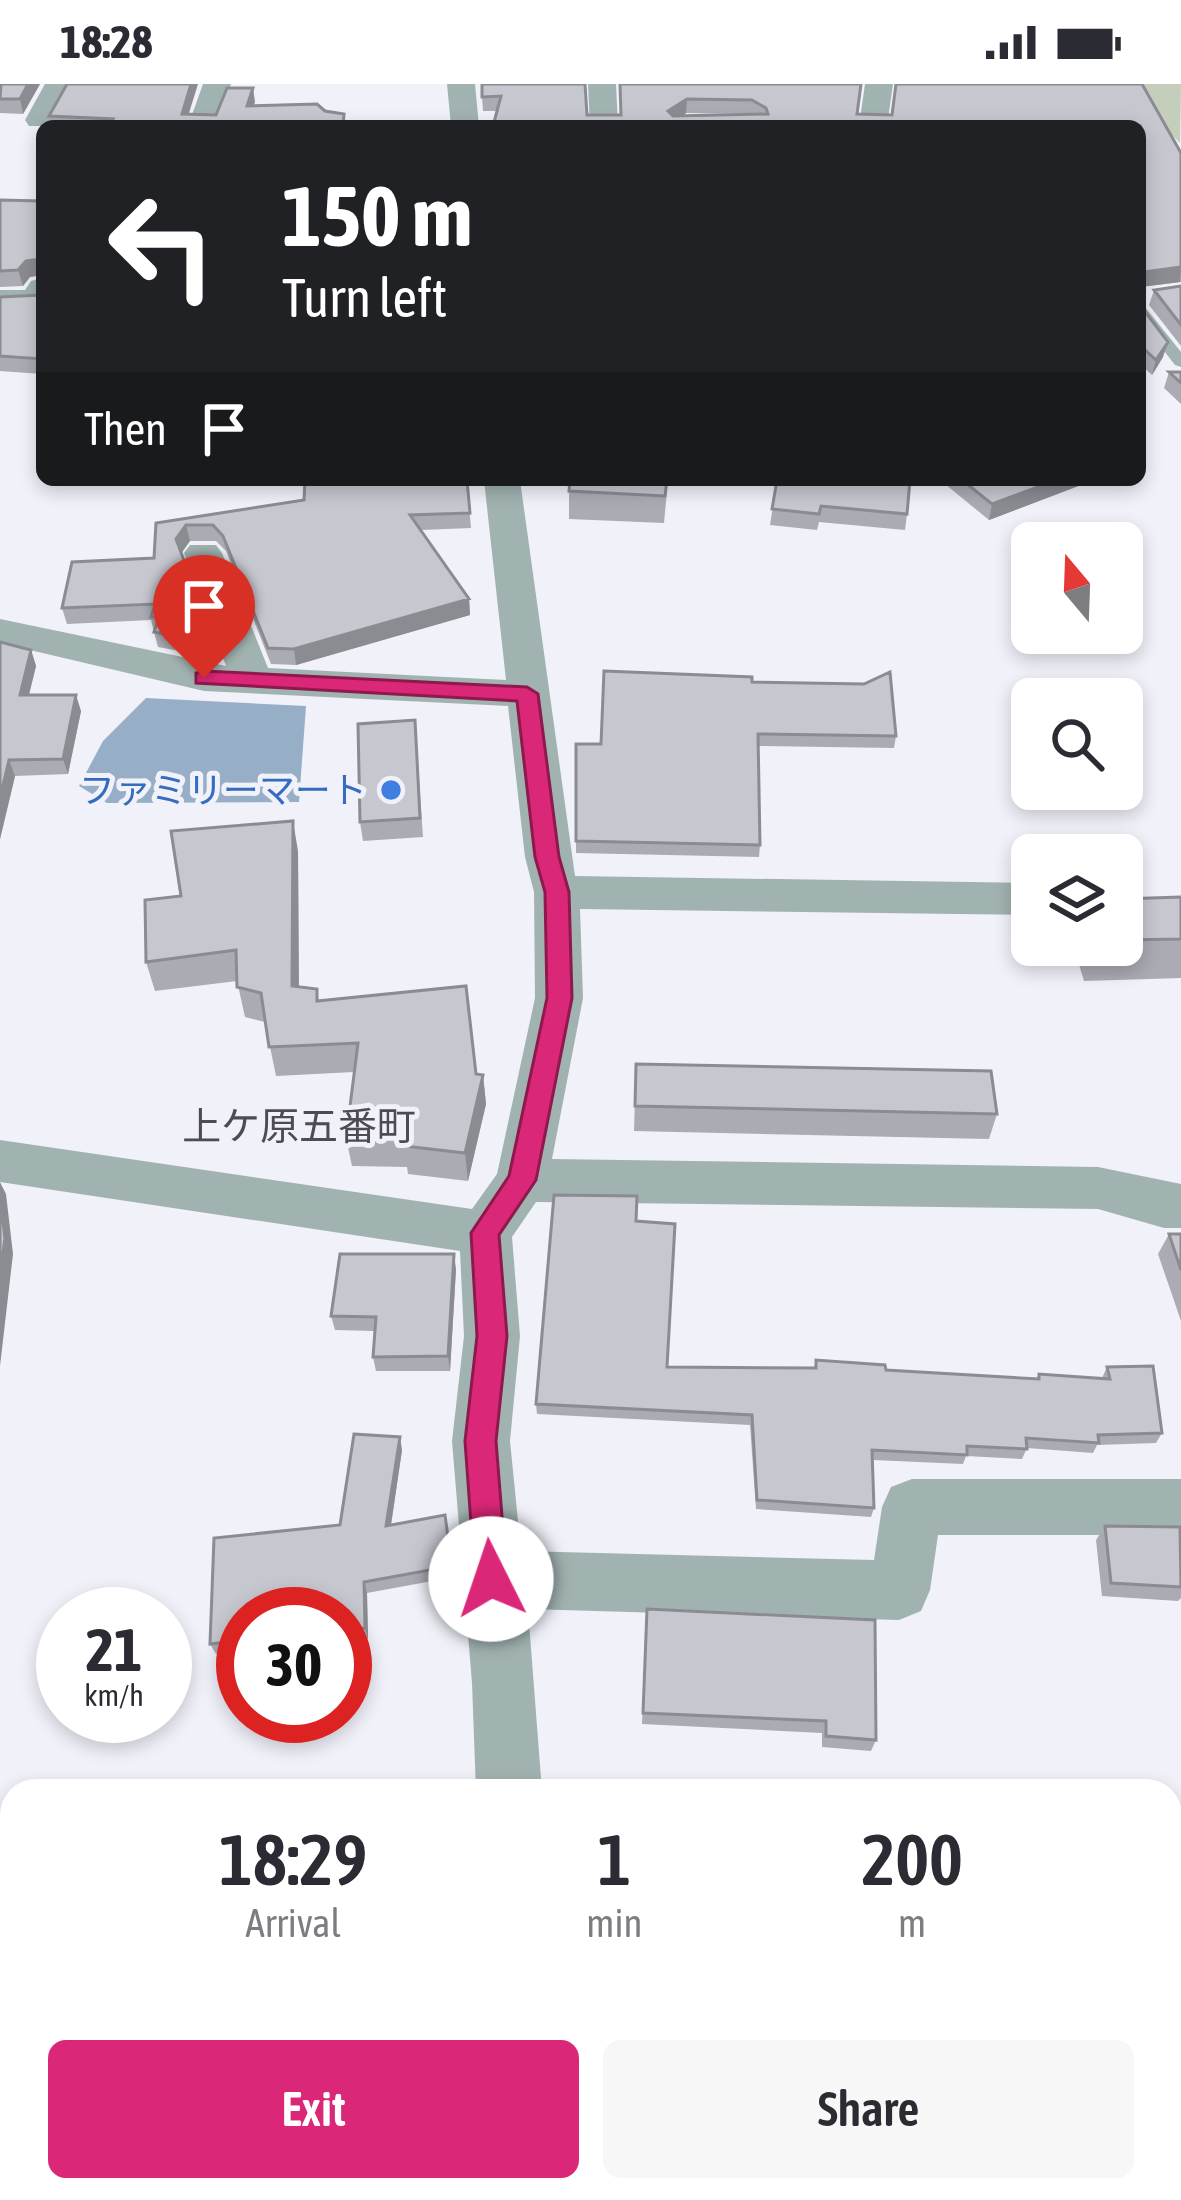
<!DOCTYPE html>
<html lang="en">
<head>
<meta charset="utf-8">
<style>
  body { margin:0; font-family:"Asap Condensed","Noto Sans JP",sans-serif; background:#f7f7f7; color:#2b2b33; height:100vh; display:flex; flex-direction:column; font-size:45px; white-space:nowrap }
  * { box-sizing:border-box; margin:0 }
  p { font-size:39px; color:#7c7c81 }
  .icon { flex:none; width:66px; height:66px; fill:none; stroke:currentColor; stroke-width:2; stroke-linecap:round; stroke-linejoin:round }
  .map { position:relative; flex:1; overflow:hidden }
  .side { position:absolute; left:0px; top:1695px; width:1182px; height:423px; display:flex; flex-direction:column; background:#fff; border-radius:36px 36px 0 0; box-shadow:0 6px 18px #0003 }
  .side>* { flex:none }
  .banner { position:absolute; left:36px; top:36px; width:1110px; height:366px; border-radius:18px; box-shadow:0 6px 18px #0003; background:#202124; color:#fff; overflow:hidden }
  .needle { width:78px; rotate:341deg }
  .buttons { position:absolute; left:1011px; top:438px; display:grid; gap:24px }
  .buttons a { display:grid; place-items:center; width:132px; height:132px; border-radius:18px; background:#fff; box-shadow:0 6px 18px #0003; font-size:60px }
  .speed { position:absolute; left:36px; top:1503px; display:flex; gap:24px; font-size:60px; font-weight:700; text-align:center }
  .speed>* { display:grid; place-content:center; width:156px; height:156px; border-radius:50%; background:#fff; box-shadow:0 6px 18px #0003; line-height:1 }
  .speed small { font-size:30px; font-weight:400 }
  .speed .limit { border:18px solid #d22; background:#fff; color:#111 }
  .pin { position:absolute; display:grid; place-items:center; width:102px; height:102px; color:#fff; margin:-123px -51px; border-radius:50% 50% 50% 0; rotate:-45deg; box-shadow:0 0 12px #0007 }
  .pin .icon { rotate:45deg }
  .me { position:absolute; width:132px; margin:-66px; rotate:356deg; stroke-linejoin:round; filter:drop-shadow(0 0 9px #0008) }
  .turn { display:flex; align-items:center; gap:42px; height:252px; padding:0 48px; font-size:54px }
  .turn .icon { width:156px; height:156px; stroke-width:2.5 }
  .turn b { display:block; font-size:84px; line-height:102px }
  .then { display:flex; align-items:center; height:114px; padding:0 48px; background:#0003; gap:24px; font-size:45px }
  .eta { display:flex; justify-content:space-evenly; align-items:center; height:204px; text-align:center }
  .eta b { font-size:72px; font-weight:600; line-height:84px }
  .primary-button { display:flex; gap:24px; margin-top:auto; padding:24px 48px }
  .primary-button a { flex:1; height:138px; border-radius:18px; background:#db2777; color:#fff; font-size:48px; font-weight:600; line-height:138px; text-align:center }
  .primary-button a+a { background:#f7f7f7; color:#2b2b33 }
  .status { display:flex; justify-content:space-between; align-items:center; height:84px; padding:0 60px; background:#fff; direction:ltr }
  .status svg { height:33px; fill:currentColor }
  .map>svg:first-child { display:block }
</style>
</head>
<body>
<div class="status"><b>18:28</b><svg viewBox="0 0 49 12"><path d="M0 12V9h3v3zM5 12V6h3v6zM10 12V3h3v9zM15 12V0h3v12zM26 1h20v11H26zM47 4h2v5h-2z"/></svg></div>
<div class="map">
<svg width="1181" height="2116" viewBox="0 0 1181 2116">
  <rect width="100%" height="100%" fill="#f1f1fa"/>
  <!-- green -->
  <path fill="#c5ceba" d="M1141 0H1181L1180 59 1165 44Z"/>
  <!-- water -->
  <path fill="#97aec7" d="M146 614 306 622 299 718 107 719 79 702 103 657Z"/>
  <g fill="none" stroke-linecap="round" stroke-linejoin="round">
    <!-- service -->
    <path fill="#a1b3b1" fill-rule="evenodd" d="M1140 221 1145 223 1181 268V283L1175 281 1140 236Z"/>
    <!-- minor -->
    <path fill="#a1b3b1" fill-rule="evenodd" d="M45 0H73L49 42H29L25 36Z
      M203 0H231L216 42H188Z
      M447 0H475L479 42H451Z
      M588 0H616L618 42H590Z
      M865 0H893L887 42H859Z
      M42 194V223L0 226V206H25L31 197Z
      M484 396H520L575 792 1032 799V831L580 825 583 914 552 1075 1098 1083 1181 1100V1144H1164L1098 1125 536 1118 512 1153 520 1252 510 1357 521 1467 874 1476 882 1423 891 1403 912 1395H1181V1451H938L930 1506 921 1527 899 1536 528 1525 542 1707H476L472 1599 452 1357 464 1252 460 1167 0 1098V1056L472 1125 497 1090 535 914 534 808 525 773 508 622 204 607 0 559V535L226 582 184 469 190 461H216L222 469 268 584 506 596Z
      M12 1874V1982L0 1986V1879Z
      M491 2106H565V2116H491Z"/>
    <!-- tertiary -->
    <path fill="#a1b3b1" fill-rule="evenodd" d="M690 2106H784L788 2116H694Z"/>
  </g>
  <!-- wall -->
  <path fill="#ababb3" fill-rule="evenodd" d="M0 0H40L23 30 0 29Z
    M481 0H585L587 31H621L619 0H862L858 30 892 31 896 0H1142L1181 69V198L1142 203 1140 218V42H493L497 27H483ZM686 29 751 30 752 31 683 32Z
    M253 4 254 22 345 42H52L49 32 216 31Z
    M0 116 42 117V290L0 287V213L41 211V191L30 193 23 202 0 203Z
    M1181 202V262L1149 221 1154 206Z
    M1140 221 1163 273 1152 291 1141 281 1140 282Z
    M1169 288H1181V320L1164 304Z
    M467 396 471 444 421 446 469 515 470 531 296 581 271 580 226 467 216 457H190L181 469 215 559 218 574 158 563 151 536 67 540 62 524 154 474 156 439 304 416Z
    M668 396 664 439 569 435V407Z
    M777 396 907 430 905 446 819 438 817 446 770 441Z
    M940 396H1083L1081 401 989 436Z
    M0 558 31 566 36 582 29 611 81 627 68 690 15 692 0 755Z
    M752 598 896 652 894 664 758 662 760 761 759 773 576 769V660H601Z
    M415 636 423 753 363 757 360 738Z
    M298 767 299 902 319 917 476 990 483 991 486 1020 468 1097 408 1090 407 1083 352 1082 346 1054 354 988 276 992 265 938 245 933 237 897 155 907 146 878 181 812Z
    M1181 813V894L1084 897 1073 861H1122V815Z
    M636 980 997 1030 989 1055 634 1047Z
    M636 1137 667 1283 814 1284 816 1276 886 1286 1036 1295 1039 1290 1102 1294 1107 1283 1162 1349 1156 1359 1097 1361 1093 1369 1027 1364 1022 1375 966 1372 963 1380 873 1376 874 1424 871 1433 756 1425 750 1341 537 1330 536 1320Z
    M1169 1150H1181V1237L1158 1170Z
    M456 1185 450 1287H376L373 1273 375 1247 335 1246 331 1232Z
    M402 1366 391 1441 445 1431 454 1493 367 1509 368 1555 345 1557V1530H243V1568L216 1570 210 1560 340 1441Z
    M1105 1442 1181 1451V1514L1178 1517 1102 1512 1096 1456Z
    M647 1525 876 1656 871 1667 822 1663V1649L642 1640Z
    M1181 1910V2112L1170 2103V1928Z
    M863 2106H1050L1039 2116H870Z"/>
  <!-- shaded-wall -->
  <path fill="#8b8b92" d="M28 0H40L23 30 20 15Z
    M191 0H198L185 42 182 30Z
    M253 4 255 18 249 36 247 22Z
    M687 15 686 29 668 41V27Z
    M41 175 42 191 30 193 23 202 18 186 26 177Z
    M1181 183 1180 198 1140 203 1143 188Z
    M1168 258 1163 273 1152 291 1156 276Z
    M1057 396H1083L1081 401 989 436 992 420Z
    M186 441 190 457 180 471 176 455Z
    M469 515 470 531 296 581 294 565Z
    M31 566 36 582 25 626 20 611Z
    M76 611 81 627 68 690 63 675Z
    M9 676 15 692 0 755V714Z
    M293 737 298 767 299 931 292 902Z
    M483 991 486 1020 468 1097 465 1069Z
    M0 1098 6 1110 13 1170 0 1282Z
    M454 1170 456 1185 450 1287 448 1272Z
    M400 1353 402 1366 389 1454 386 1442Z
    M364 1498 367 1509 368 1555 365 1544Z
    M45 2106H57L55 2116H43Z"/>
  <!-- building -->
  <path fill="#c7c7d0" stroke="#8b8b92" stroke-width="3" fill-rule="evenodd" d="M1 0H28L20 15H0Z
    M67 0H191L182 30 216 31 227 4H253L247 22 317 20 325 27 344 30 343 42H109L113 35 49 32Z
    M482 0H585L587 31H621L620 0H861L857 30 892 31 896 0H1142L1181 69V183L1143 188 1140 218V42H493L501 12 482 13ZM687 15 752 16 766 24 768 30 673 32 668 27Z
    M0 116 42 117V275L0 272V213L41 211V175L26 177 18 186 0 187Z
    M1181 202V241L1154 206Z
    M1140 221 1168 258 1156 276 1145 266 1140 272Z
    M1169 288H1181V299Z
    M305 396H467L470 429 410 431 469 515 294 565 268 564 223 452 213 441H186L176 455 215 559 154 548 159 533H151L155 520 62 524 72 478 154 474 156 439 304 416Z
    M570 396H667L665 412 569 407Z
    M777 396H910L907 430 821 422 819 430 772 425Z
    M962 396H1057L992 420Z
    M0 558 31 566 20 611H76L63 675 9 676 0 714Z
    M604 587 752 593V598L864 600 890 588 896 652 758 650 760 761 576 757V660H601Z
    M415 636 420 734 360 738 358 640Z
    M293 737 292 902 317 905V917L466 902 476 990 483 991 465 1069 404 1062 405 1055 346 1054 358 959 269 963 261 909 237 903 236 866 146 878 145 816 181 812 171 747Z
    M1181 813V855L1122 856V815Z
    M636 980 991 987 997 1030 635 1022Z
    M554 1111 637 1112 636 1137 675 1140 667 1283 816 1284V1276L885 1281 886 1286 1039 1295V1290L1110 1295 1107 1283 1153 1282 1162 1349 1098 1351 1099 1359 1026 1354 1027 1365 967 1362V1371L872 1366 874 1424 757 1416 752 1331 536 1320Z
    M0 1116 5 1154 0 1191Z
    M1169 1150H1181V1186Z
    M340 1170H454L448 1272 373 1273 376 1233 331 1232Z
    M354 1350 400 1353 386 1442 445 1431 452 1482 364 1498 365 1544 345 1546V1530H243V1556L210 1560 214 1454 340 1441Z
    M1105 1442 1180 1443 1181 1503 1111 1499Z
    M647 1525 875 1536 876 1656 826 1652V1637L643 1629Z
    M1181 1923V2098L1170 2089V1942Z
    M12 1977V2106H45L43 2116H0V2031Z
    M234 2106H442V2116H234Z
    M874 2106H1050L1039 2116H880Z"/>
  <!-- route -->
  <path fill="#db2777" stroke="#8e194d" stroke-width="3" d="M204 587 527 603 538 610 559 773 569 808 572 914 536 1096 499 1151 507 1252 496 1357 507 1495 503 1506 491 1511 480 1506 475 1495 465 1357 477 1252 471 1149 509 1092 547 914 545 808 535 773 517 617 196 599V589Z"/>
  <!-- markers -->
  <circle fill="#3f7fe0" stroke="#f1f1fa" stroke-width="4.5" cx="391" cy="706" r="12"/>
  <g text-anchor="middle" dominant-baseline="central" stroke-width="10" stroke-linejoin="round" paint-order="stroke">
    <!-- shop labels -->
    <g font-size="36" fill="#366cbe" stroke="#f1f1fa" text-anchor="end">
      <text x="367" y="706">ファミリーマート</text>
    </g>
    <!-- neighbourhood labels -->
    <g font-size="39" fill="#4d4c54" stroke="#f1f1fa">
      <text x="299" y="1042">上ケ原五番町</text>
    </g>
  </g>
</svg>
<div class="buttons">
<a><svg class="needle" viewBox="-14 -14 28 28"><path d="M0-13l5 13h-10z" fill="#e53935"/><path d="M0 13l5-13h-10z" fill="#7c7c81"/></svg></a>
<a><svg class="icon" aria-label="search" viewBox="0 0 24 24"><circle cx="10" cy="10" r="6"/><path d="M15 15l6 6"/></svg></a>
<a><svg class="icon" aria-label="layers" viewBox="0 0 24 24"><path d="M12 4l9 5-9 5-9-5zM3 14l9 5 9-5"/></svg></a>
</div>
<div class="speed"><div>21<small>km/h</small></div><div class="limit">30</div></div>
<div class="pin" style="left:204px;top:594px;background:#d93025"><svg class="icon" aria-label="arrive" viewBox="0 0 24 24"><path d="M6 21V4h12l-3 4 3 4H6"/></svg></div>
<svg class="me" style="left:491px;top:1495px" viewBox="-20 -20 40 40"><circle r="19" fill="#fff"/><path d="M0-13L10 11 0 6-10 11z" fill="#db2777"/></svg>
<div class="banner">
<div class="turn"><svg class="icon" aria-label="left" viewBox="0 0 24 24"><path d="M17 20v-9H6M10 6l-5 5 5 5"/></svg><div><b>150 m</b>Turn left</div></div>
<div class="then">Then<svg class="icon" aria-label="arrive" viewBox="0 0 24 24"><path d="M6 21V4h12l-3 4 3 4H6"/></svg></div>
</div>
<section class="side">
<div class="eta">
<div><b>18:29</b><p>Arrival</p></div>
<div><b>1</b><p>min</p></div>
<div><b>200</b><p>m</p></div>
</div>
<div class="primary-button"><a>Exit</a><a>Share</a></div>
</section>
</div>
</body>
</html>
